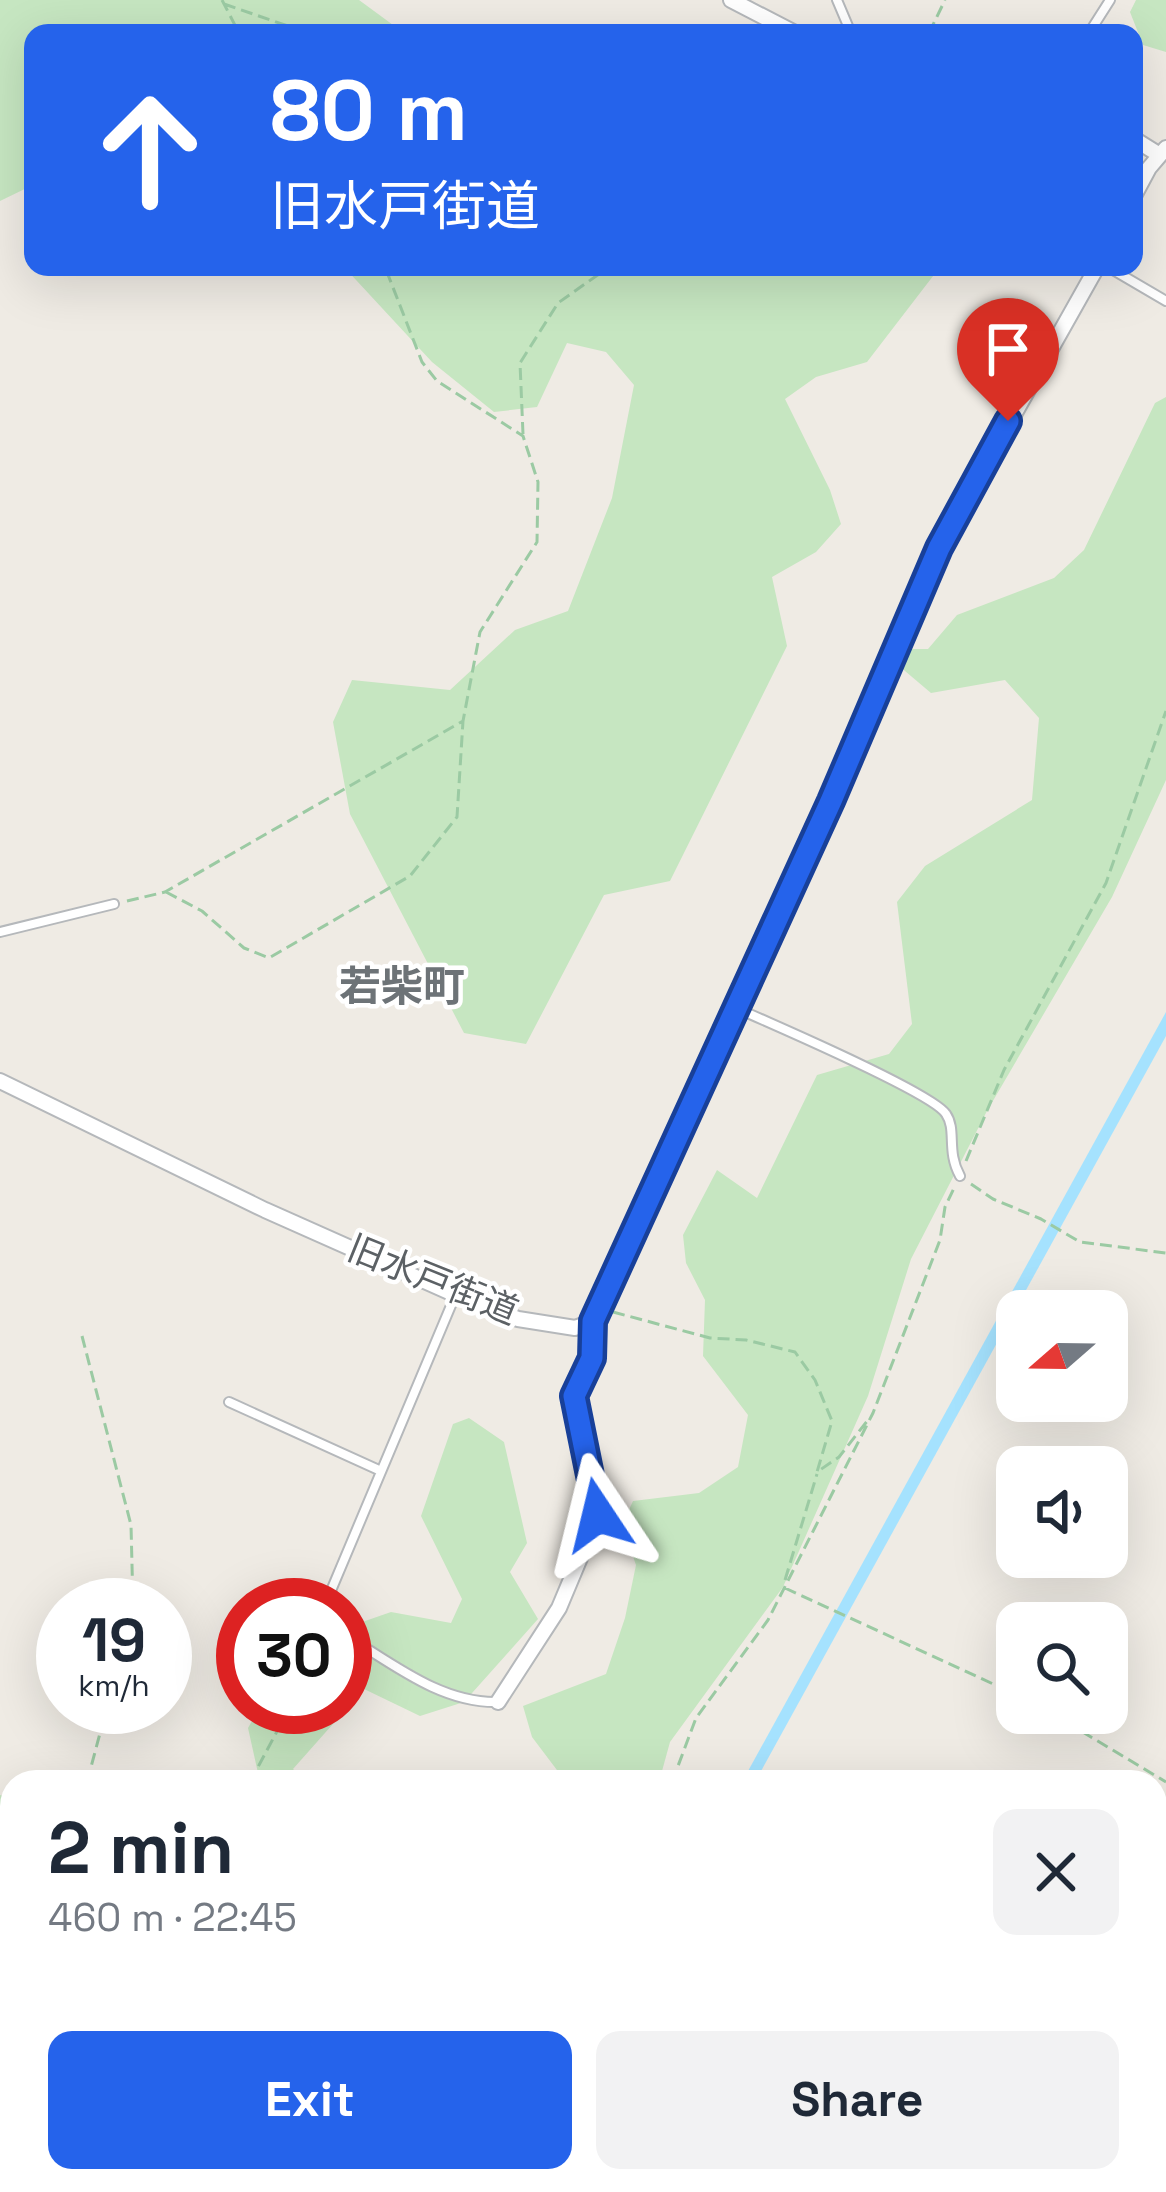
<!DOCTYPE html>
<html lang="en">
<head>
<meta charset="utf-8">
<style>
  body { margin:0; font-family:"Space Grotesk","Noto Sans JP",sans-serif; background:#f2f2f3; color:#1f2937; height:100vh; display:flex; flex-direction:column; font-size:45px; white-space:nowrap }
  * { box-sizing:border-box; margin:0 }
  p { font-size:39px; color:#747a83 }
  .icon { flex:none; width:66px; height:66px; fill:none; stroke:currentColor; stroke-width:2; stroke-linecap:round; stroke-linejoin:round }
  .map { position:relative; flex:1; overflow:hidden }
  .details { position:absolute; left:0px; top:1770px; width:1167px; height:423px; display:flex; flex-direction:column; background:#fff; border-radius:36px 36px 0 0; box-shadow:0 12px 48px #0002 }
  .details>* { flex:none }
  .guide { position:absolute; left:24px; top:24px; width:1119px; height:252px; border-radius:24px; box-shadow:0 12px 48px #0002; background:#2563eb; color:#fff; overflow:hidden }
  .needle { width:78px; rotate:250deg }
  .controls { position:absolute; left:996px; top:1290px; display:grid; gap:24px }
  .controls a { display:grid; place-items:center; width:132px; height:132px; border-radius:24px; background:#fff; box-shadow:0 12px 48px #0002; font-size:60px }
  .speed { position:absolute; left:36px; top:1578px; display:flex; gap:24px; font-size:60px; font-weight:700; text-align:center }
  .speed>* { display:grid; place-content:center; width:156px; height:156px; border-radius:50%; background:#fff; box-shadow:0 12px 48px #0002; line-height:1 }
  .speed small { font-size:30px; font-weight:400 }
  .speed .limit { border:18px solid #d22; background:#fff; color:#111 }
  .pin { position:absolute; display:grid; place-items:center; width:102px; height:102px; color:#fff; margin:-123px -51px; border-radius:50% 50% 50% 0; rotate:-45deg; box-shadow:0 0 12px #0007 }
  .pin .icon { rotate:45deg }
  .me { position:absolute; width:132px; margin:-66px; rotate:350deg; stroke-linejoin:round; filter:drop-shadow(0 0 9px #0008) }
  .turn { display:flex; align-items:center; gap:42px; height:252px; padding:0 48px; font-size:54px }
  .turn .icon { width:156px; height:156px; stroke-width:2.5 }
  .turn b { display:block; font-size:84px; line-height:102px }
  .round { display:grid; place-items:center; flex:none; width:126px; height:126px; border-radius:24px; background:#f2f2f3 }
  .overview { display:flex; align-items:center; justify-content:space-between; height:204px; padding:0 48px }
  h1 { font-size:72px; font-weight:800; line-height:90px }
  .action { display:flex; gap:24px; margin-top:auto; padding:24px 48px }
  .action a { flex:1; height:138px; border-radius:24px; background:#2563eb; color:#fff; font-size:48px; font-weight:800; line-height:138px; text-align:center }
  .action a+a { background:#f2f2f3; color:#1f2937 }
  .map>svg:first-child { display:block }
</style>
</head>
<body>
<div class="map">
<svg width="1166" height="2192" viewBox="0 0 1166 2192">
  <rect width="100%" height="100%" fill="#efebe4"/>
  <!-- green -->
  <path fill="#c6e6c1" d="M0 0H359L404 33H33V185L0 201Z
    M1136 0H1166V52L1143 45 1130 12Z
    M344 267H940L867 362 816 377 785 399 830 490 841 524 816 552 772 577 787 646 670 881 604 895 526 1044 464 1033 350 814 333 722 352 680 450 690 515 630 568 611 612 498 634 385 606 352 567 343 537 407 494 412 432 362Z
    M1166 397V780L1112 897 987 1111 911 1259 868 1396 783 1587 670 1742 659 1782H566L532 1737 523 1706 606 1674 625 1618 636 1565 622 1525 633 1501 699 1493 738 1467 748 1415 703 1356 705 1300 686 1263 683 1235 717 1170 757 1198 817 1075 889 1054 912 1024 897 902 925 866 1032 800 1039 718 1005 680 931 693 879 649H928L957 615 1054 578 1084 550 1155 403Z
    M469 1418 504 1442 527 1543 510 1572 538 1619 464 1702 420 1716 364 1689 293 1769 306 1782H260L248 1728 260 1707H345V1628L391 1612 451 1623 462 1599 421 1516 453 1424Z
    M0 1795 12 1798V1944L0 1969Z
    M64 2181H250L248 2192H60Z"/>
  <!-- water -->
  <path fill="#a5e2fe" d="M1166 1012V1036L755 1782H742Z"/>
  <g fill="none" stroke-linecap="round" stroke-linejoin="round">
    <!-- river -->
    <path stroke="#a5e2fe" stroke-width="30" d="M1155 2038 1166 2018
      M996 2192 1010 2181"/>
    <defs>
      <path id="lane" d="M837 0 851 33
        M1089 33 1110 0
        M1108 267 1166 301
        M0 932 114 904
        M736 1008C770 1023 933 1093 946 1114 957 1130 946 1151 960 1176
        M229 1402 381 1471
        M325 1605 455 1296
        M345 1635C392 1663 440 1703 497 1702"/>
      <path id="street" d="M731 0 795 33
        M1134 139 1158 154
        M1134 196 1149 168 1166 148
        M0 1081 265 1210 456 1295 518 1319 575 1328 594 1321 831 801 939 548 1097 267
        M498 1702 559 1608 598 1515 574 1396 592 1358 594 1321
        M1155 2145 1166 2155
        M1155 2175 1166 2165
        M433 2192 435 2181
        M1136 2192 1148 2181"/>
    </defs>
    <!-- lane casing -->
    <use href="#lane" stroke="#b5b8bb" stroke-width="12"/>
    <!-- street casing -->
    <use href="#street" stroke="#b5b8bb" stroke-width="18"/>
    <!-- path -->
    <path stroke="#9bcaa3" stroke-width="3" stroke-dasharray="12 6" stroke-linecap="butt" d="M222 0 239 33
      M224 4 308 33
      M929 33 945 0
      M523 434 520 363 558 303 609 267
      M166 892 202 911 244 948 269 958 410 876 457 817 463 721
      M127 901 165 892 463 721 480 632 537 542 538 482 523 436 437 381 422 362 385 267
      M966 1161 1004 1070 1106 883 1166 711
      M971 1184 993 1199 1041 1219 1080 1242 1166 1253
      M613 1312 710 1338 746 1340 795 1352 815 1380 832 1421 817 1472 839 1457 868 1420
      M82 1336 131 1525 133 1605
      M785 1580 817 1474
      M785 1588 1017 1695
      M1051 1713 1166 1782
      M87 1782 107 1707
      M250 1782 290 1707
      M672 1782 696 1718 768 1620 873 1413 940 1240 945 1207 955 1186
      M1155 1906 1166 1903
      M0 2009 12 1988"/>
    <!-- lane -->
    <use href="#lane" stroke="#fff" stroke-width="8"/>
    <!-- street -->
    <use href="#street" stroke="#fff" stroke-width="14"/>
  </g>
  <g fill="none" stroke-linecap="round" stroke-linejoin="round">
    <defs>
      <path id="route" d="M598 1515 574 1396 592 1358 593 1321 831 801 939 548 1008 421"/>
    </defs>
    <!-- route casing -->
    <use href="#route" stroke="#184099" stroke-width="30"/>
    <!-- route -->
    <use href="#route" stroke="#2563eb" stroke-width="21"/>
  </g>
  <g text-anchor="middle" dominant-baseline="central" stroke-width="9" stroke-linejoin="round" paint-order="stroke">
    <!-- street labels -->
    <g font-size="36" fill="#5c6165" stroke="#fff">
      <text transform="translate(433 1280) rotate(22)">旧水戸街道</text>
    </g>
    <!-- quarter labels -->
    <g font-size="42" font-weight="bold" fill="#6d7377" stroke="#fff">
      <text x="402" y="986">若柴町</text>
    </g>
  </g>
</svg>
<div class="controls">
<a><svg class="needle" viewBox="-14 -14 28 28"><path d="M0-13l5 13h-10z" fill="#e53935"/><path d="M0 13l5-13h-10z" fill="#747a83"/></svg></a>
<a><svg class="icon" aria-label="sound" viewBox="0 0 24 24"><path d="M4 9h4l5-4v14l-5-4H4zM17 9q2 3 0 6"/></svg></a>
<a><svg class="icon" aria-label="search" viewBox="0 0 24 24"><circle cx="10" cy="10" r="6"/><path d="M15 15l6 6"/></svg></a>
</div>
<div class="speed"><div>19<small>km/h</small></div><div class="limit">30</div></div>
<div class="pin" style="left:1008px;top:421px;background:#d93025"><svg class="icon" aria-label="arrive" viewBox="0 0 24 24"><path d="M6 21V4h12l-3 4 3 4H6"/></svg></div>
<svg class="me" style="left:598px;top:1515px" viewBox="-20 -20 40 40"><path d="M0-17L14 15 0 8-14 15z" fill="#2563eb" stroke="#fff" stroke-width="4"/></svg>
<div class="guide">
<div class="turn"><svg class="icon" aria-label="ahead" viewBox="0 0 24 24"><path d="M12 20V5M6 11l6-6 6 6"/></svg><div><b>80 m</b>旧水戸街道</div></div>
</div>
<section class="details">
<div class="overview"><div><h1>2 min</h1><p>460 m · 22:45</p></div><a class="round"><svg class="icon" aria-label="close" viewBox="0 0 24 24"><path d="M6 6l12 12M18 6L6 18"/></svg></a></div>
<div class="action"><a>Exit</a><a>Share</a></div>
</section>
</div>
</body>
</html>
